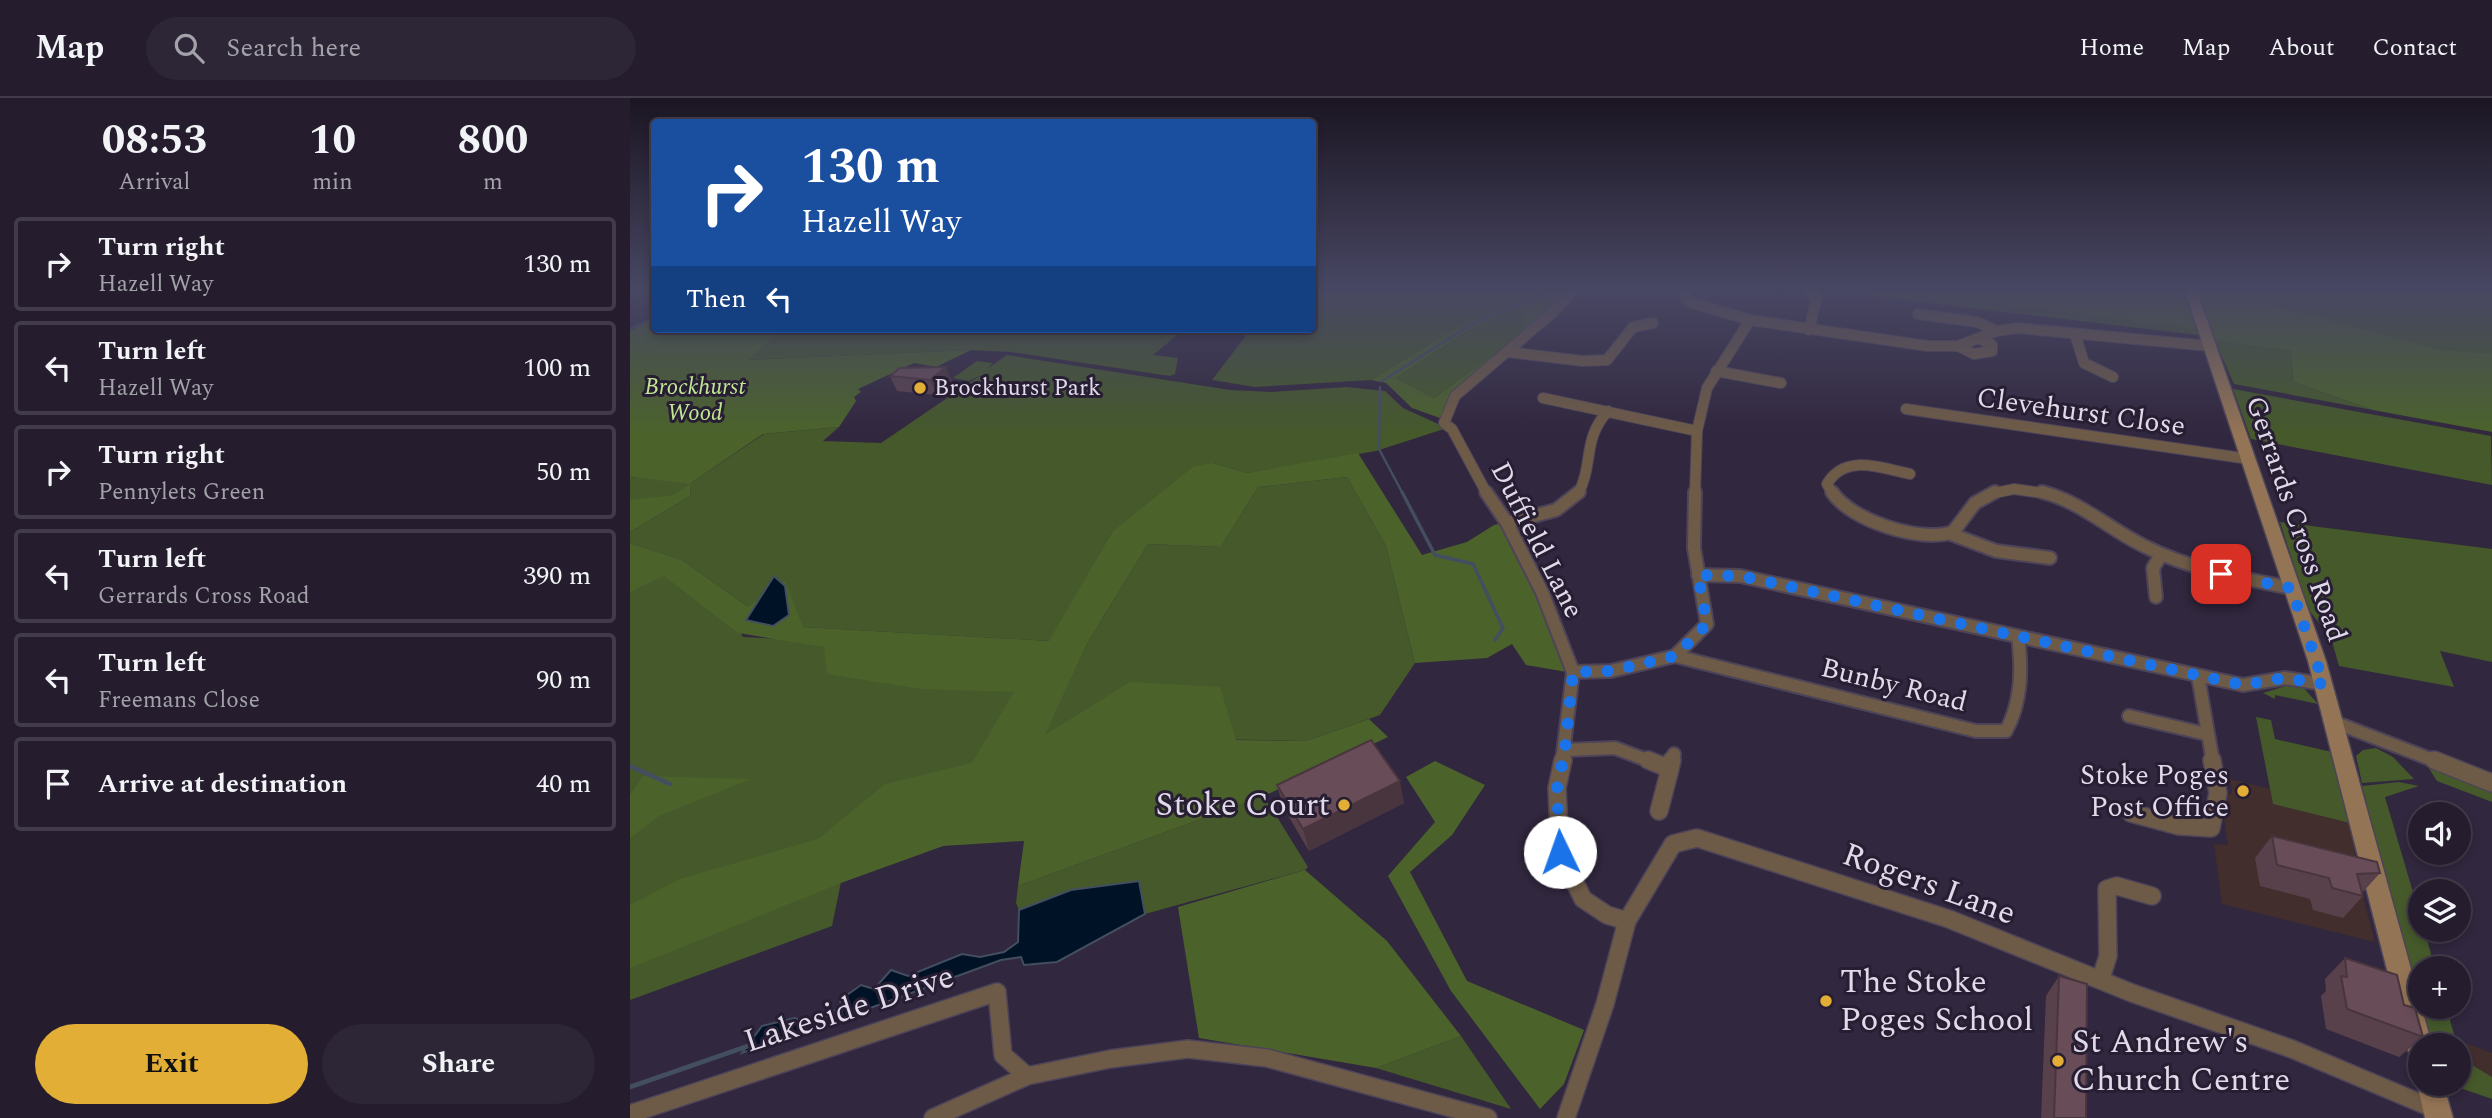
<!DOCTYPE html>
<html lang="en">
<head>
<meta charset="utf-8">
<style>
  body { margin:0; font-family:Spectral,serif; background:#2d2636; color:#f1f3f6; height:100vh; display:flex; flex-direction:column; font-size:26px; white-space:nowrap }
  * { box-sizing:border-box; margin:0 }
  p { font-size:23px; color:#a3a2aa }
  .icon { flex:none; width:38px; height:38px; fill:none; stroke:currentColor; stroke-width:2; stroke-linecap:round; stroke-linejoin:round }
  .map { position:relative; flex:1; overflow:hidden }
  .details { display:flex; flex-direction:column; background:#251d2e; width:630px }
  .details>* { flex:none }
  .banner { position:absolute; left:21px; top:21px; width:665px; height:214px; border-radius:7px; box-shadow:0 4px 10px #0003,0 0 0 2px #423b4a; background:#1a4fa0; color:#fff; overflow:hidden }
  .tools { position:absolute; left:1778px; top:704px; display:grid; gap:14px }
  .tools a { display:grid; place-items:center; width:63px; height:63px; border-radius:50%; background:#251d2e; box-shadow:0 4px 10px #0003,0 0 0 2px #423b4a; font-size:35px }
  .pin { position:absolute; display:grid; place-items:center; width:60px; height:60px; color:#fff; margin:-30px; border-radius:14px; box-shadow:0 4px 10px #0006 }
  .me { position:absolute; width:77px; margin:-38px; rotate:357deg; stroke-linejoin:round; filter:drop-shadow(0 0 5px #0008) }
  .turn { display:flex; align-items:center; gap:24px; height:147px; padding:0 35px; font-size:32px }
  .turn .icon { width:91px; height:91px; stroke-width:2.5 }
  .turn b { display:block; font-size:49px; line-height:60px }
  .then { display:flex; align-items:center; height:66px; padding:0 35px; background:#0003; gap:14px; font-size:26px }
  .eta { display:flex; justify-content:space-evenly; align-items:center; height:119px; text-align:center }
  .eta b { font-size:42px; font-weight:700; line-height:49px }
  .cta { display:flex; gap:14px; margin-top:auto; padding:14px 35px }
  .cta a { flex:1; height:80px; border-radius:42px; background:#e3ae35; color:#111; font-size:28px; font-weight:700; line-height:80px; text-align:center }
  .cta a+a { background:#2d2636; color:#f1f3f6 }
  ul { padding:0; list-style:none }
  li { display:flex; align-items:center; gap:21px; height:94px; margin:0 14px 10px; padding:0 21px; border:4px solid #423b4a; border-radius:7px }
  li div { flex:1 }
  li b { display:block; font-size:26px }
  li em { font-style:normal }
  header { display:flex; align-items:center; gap:42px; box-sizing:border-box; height:98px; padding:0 35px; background:#251d2e; border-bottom:2px solid #423b4a }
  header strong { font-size:33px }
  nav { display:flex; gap:38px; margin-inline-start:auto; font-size:24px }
  .search { width:490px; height:63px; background:#2d2636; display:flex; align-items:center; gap:18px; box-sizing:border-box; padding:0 24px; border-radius:38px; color:#a3a2aa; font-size:26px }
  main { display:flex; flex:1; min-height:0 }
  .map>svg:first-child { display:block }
</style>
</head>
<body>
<header>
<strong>Map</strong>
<div class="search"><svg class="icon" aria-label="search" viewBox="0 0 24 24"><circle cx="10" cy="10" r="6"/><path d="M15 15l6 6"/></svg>Search here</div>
<nav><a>Home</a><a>Map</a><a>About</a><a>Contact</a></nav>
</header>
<main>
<section class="details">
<div class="eta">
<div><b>08:53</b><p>Arrival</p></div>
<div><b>10</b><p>min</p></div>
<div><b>800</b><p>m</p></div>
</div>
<ul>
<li><svg class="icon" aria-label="right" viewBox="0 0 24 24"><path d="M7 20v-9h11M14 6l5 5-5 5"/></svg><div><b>Turn right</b><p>Hazell Way</p></div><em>130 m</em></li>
<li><svg class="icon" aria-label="left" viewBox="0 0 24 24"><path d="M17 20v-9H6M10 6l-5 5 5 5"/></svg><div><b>Turn left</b><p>Hazell Way</p></div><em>100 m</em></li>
<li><svg class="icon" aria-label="right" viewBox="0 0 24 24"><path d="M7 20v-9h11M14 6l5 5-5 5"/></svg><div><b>Turn right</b><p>Pennylets Green</p></div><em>50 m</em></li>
<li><svg class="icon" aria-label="left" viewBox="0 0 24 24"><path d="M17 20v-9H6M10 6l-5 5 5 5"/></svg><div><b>Turn left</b><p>Gerrards Cross Road</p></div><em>390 m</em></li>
<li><svg class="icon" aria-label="left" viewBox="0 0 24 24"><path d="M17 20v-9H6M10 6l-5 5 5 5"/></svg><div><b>Turn left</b><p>Freemans Close</p></div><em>90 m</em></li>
<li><svg class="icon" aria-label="arrive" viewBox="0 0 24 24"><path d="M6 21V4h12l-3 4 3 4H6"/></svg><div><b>Arrive at destination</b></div><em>40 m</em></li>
</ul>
<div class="cta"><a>Exit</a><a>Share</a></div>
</section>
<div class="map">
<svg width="1862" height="1020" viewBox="0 0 1862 1020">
  <rect width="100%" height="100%" fill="#31273e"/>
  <!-- commercial -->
  <path fill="#422e2c" d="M1600 681 1640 691 1643 706 1720 725 1730 787 1745 844 1592 806 1584 746 1598 747 1590 693 1602 696Z
    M1825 941 1862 955V979L1832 961Z"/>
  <!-- green -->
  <path fill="#45592b" d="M683 193H912L827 229 741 282 625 289 582 282 621 231H682Z
    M1233 193H1553L1568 237 1232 197Z
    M1568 193H1862V276Z
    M884 212 898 217 891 235 883 242 804 300 766 280 841 231Z
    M153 231H567L552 233 523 257 548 260 545 276 540 278 381 254 341 252 117 262Z
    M1585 243 1661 253 1663 284 1743 312 1604 286Z
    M377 257 600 292 641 294 717 289 755 293 773 310 817 330 746 353 617 375 583 365 482 434 420 543 173 529 118 509 52 462 0 445V434L60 398 61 386 25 414 0 427V379L61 385 134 336 209 329 193 343 251 345 351 277 339 283 323 280 347 263 363 265 357 271Z
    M1603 291 1861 338 1862 387 1621 341Z
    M717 379 756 448 785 565 750 617 676 643 414 638 458 544 518 446 591 449 628 389Z
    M1650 424 1862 451V564L1810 553 1824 589 1709 568 1701 540 1678 511Z
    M0 459 91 502 113 539 414 554 313 748 211 784 202 828 0 902Z
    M1662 586 1671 587 1688 606 1645 597V601L1633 595Z
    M1626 619 1641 622 1645 641 1702 654 1720 725 1643 706Z
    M1746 650 1763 659 1784 681 1732 685 1726 658 1733 652Z
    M1798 669 1862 693V704L1807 683Z
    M1769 684 1789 688 1755 699 1790 818V831H1794L1805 870H1790V907L1732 688Z
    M634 698 678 769 675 772 515 816 509 784 441 792 389 812 386 805 388 788Z
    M1791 908H1816L1827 947H1801Z
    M831 938 881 1011 746 970Z
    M1829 952 1832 961 1862 979V1001L1833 991 1826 985H1829Z"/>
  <!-- forest -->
  <path fill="#4b632b" d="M912 193H937L894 236H891L897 218 884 212 841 231 766 280 804 300 883 242 828 291 810 320 782 310 756 285 741 282 827 229Z
    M1271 193H1476L1480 196 1509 198 1506 193H1553L1566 231Z
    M1568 193H1624L1626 203 1810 252 1862 256V334L1743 312 1663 284 1661 253 1585 243Z
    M24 221V231H153L118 262 341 252 306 269 284 265 228 291 231 294 224 299 226 303 209 329 133 336 61 385 60 398 0 434V402L44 397 60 386 0 379V233Z
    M728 355 792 457 837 444 864 427 873 425 909 494 937 574 896 567 882 546 857 560 785 565 756 448 717 379 628 389 591 449 518 446 458 544 415 637 500 584 590 589 606 642 676 643 739 621 758 639 634 698 388 788 394 743 313 748 211 785 0 870V807L50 781 188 741 255 686 342 665 384 594 291 591 197 576 194 549 108 535 34 478 0 494V445L52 462 118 509 155 483 173 529 419 543 482 434 563 369 583 365 617 375Z
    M805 663 855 687 822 737 780 774 837 883 954 932 934 986 910 1011 821 893 758 778 805 724 776 679Z
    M13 678 121 681 29 718 0 740V697Z
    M675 772 757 843 831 938 746 970 569 940 548 809Z"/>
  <!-- water -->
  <path fill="#001226" stroke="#434e60" stroke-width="2" d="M144 478 155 488 159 517 143 528 116 522Z
    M509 783 515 816 427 864 394 867 391 859 371 862 213 920 210 902 231 887 244 891 261 872 278 878 332 856 350 859 374 854 388 844 389 812 441 792Z
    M164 920 174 923 175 932 112 955 132 928Z"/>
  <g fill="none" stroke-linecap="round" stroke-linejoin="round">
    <!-- stream-far2 -->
    <path stroke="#434e60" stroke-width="2.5" d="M0 231 24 220
      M752 283 842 226 921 193
      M750 289 749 351 773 396"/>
    <!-- stream-far1 -->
    <path stroke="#434e60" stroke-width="3.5" d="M772 394 805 457 843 466 873 530 865 542"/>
    <!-- stream -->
    <path stroke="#434e60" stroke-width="4.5" d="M0 668 40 686
      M171 927 216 909
      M0 989 118 948"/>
    <defs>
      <path id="street-far2" d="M1058 193 1055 200 1062 205 1120 222 1298 248H1328L1367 233 1387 230 1580 248
        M1177 193 1187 198 1179 232
        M1288 216 1347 224 1367 233
        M1445 236 1454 265 1483 279
        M1328 248 1344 256 1362 253V247L1350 241
        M878 254 953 263 977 262 1003 229 1023 225
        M1086 273 1151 285
        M913 300 1067 333
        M1276 311 1619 361
        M857 396 822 331 814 325 825 298 922 215 943 193
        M948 396C964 366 952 341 978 313
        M1065 396 1067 333 1077 290 1120 222
        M1203 396 1197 386C1215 355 1251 370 1280 376
        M1360 396 1384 391 1419 396"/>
      <path id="street-far1" d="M856 394 877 425 912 494 943 574 932 664
        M1202 394C1221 423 1291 445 1323 434L1345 405 1365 394
        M1412 394C1452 404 1480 432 1516 449 1562 472 1612 480 1661 490
        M877 425 926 412 949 394
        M1321 436 1366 453 1420 460
        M1068 477 1110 478 1613 587 1655 580 1694 586
        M1526 499 1523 470 1531 457
        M1045 558 1346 633H1376C1392 603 1392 571 1388 538
        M943 574 981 573 1045 558 1077 526 1064 450 1065 394
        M1568 578 1583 664
        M1499 618 1576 636
        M1704 624 1808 664
        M935 652 985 650 1022 664
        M1042 664 1044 656"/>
      <path id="street" d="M933 662 927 690 930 754 953 801 977 817 997 823
        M1018 662 1040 671 1029 713
        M1804 662 1862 685
        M1040 671 1042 662
        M1501 715 1549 728 1581 730 1588 695 1582 662
        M1471 880 1478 858 1477 791 1487 788 1522 798
        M0 1016 367 894 373 957 397 978
        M303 1020 397 978 480 961 558 951 637 960 858 1020
        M936 1020 975 906 997 823 1043 746 1067 740 1319 821 1502 895 1662 951 1807 1012"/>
      <path id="secondary" d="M1555 193H1567L1696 563 1802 947H1790V963L1781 959 1777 950 1678 563Z
        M1790 977V985H1813L1823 1020H1795L1787 985Z"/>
    </defs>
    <!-- street-far2 casing -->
    <use href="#street-far2" stroke="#4d4459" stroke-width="12"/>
    <!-- street-far1 casing -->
    <use href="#street-far1" stroke="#4d4459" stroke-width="16"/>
    <!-- street casing -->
    <use href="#street" stroke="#4d4459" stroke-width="20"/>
    <!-- secondary casing -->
    <use href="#secondary" stroke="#4d4459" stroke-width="3"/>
    <!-- street-far2 -->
    <use href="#street-far2" stroke="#6e5b47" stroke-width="10"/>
    <!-- street-far1 -->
    <use href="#street-far1" stroke="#6e5b47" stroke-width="12"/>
    <!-- street -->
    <use href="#street" stroke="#6e5b47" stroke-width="17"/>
    <!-- secondary -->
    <use href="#secondary" fill="#937455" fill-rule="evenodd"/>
  </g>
  <!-- wall -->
  <path fill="#59414c" d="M260 278 323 284 307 297 267 293Z
    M647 687 774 705 679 753 653 709Z
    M1642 738 1750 775 1732 795 1733 798 1713 820 1683 812 1680 801 1630 788 1625 760Z
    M1715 860 1774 907 1793 939 1769 959 1696 931 1691 898 1696 893 1695 881Z
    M1429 878 1456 1020H1411L1416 898Z"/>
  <!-- shaded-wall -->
  <path fill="#49353e" d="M316 269 323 284 307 297 300 282Z
    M770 683 774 705 679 753 673 731Z"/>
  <!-- building -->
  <path fill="#684c58" stroke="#49353e" stroke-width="2" d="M316 269 300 282 260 278 270 270Z
    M741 642 770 683 673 731 647 687Z
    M1642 738 1747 764 1750 775 1727 776 1733 798 1702 790 1699 780 1647 767Z
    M1715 860 1767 877 1774 907 1785 910 1793 939 1717 911 1711 878 1717 879Z
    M1429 878 1457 886 1456 1020H1424Z"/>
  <!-- sky -->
  <linearGradient id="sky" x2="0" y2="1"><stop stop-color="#1b1522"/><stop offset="0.57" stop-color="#484763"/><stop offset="1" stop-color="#484763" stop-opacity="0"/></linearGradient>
  <rect width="1862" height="336" fill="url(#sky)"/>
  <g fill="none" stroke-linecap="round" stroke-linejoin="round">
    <!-- route -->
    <path stroke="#1a73e8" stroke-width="12" stroke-dasharray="0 21.6" d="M930 754 927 690 935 652 943 574 981 573 1045 558 1077 526 1068 477 1110 478 1134 483 1613 587 1654 580 1694 586 1661 490 1591 476"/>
  </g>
  <!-- markers -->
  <g fill="#e3ae35" stroke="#271e33" stroke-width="2.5">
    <circle cx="290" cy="290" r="7"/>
    <circle cx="1613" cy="693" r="7"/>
    <circle cx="714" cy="707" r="7"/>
    <circle cx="1196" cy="903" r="7"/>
    <circle cx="1428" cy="963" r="7"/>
  </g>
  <g text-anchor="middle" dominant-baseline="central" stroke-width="6" stroke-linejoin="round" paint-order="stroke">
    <!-- far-park labels -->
    <g font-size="23" font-style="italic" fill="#c1e793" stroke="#271e33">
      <text x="65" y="289">Brockhurst<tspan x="65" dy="26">Wood</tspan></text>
    </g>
    <!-- far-poi labels -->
    <g font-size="23" fill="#e0dae9" stroke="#271e33" text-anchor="start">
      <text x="304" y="290">Brockhurst Park</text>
    </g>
    <!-- street labels -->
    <g font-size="28" fill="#e0dae9" stroke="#271e33">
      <text transform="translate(1451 314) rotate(8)">Clevehurst Close</text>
      <text transform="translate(1666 421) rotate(71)">Gerrards Cross Road</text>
      <text transform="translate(907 442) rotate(63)">Duffield Lane</text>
      <text transform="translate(1264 587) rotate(14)">Bunby Road</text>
    </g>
    <!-- poi labels -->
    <g font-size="28" fill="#e0dae9" stroke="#271e33" text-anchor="end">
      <text x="1599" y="677">Stoke Poges<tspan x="1599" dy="32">Post Office</tspan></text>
    </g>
    <!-- near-poi labels -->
    <g font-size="33" fill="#e0dae9" stroke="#271e33" text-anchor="start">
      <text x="700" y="707" text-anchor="end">Stoke Court</text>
      <text x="1210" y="884">The Stoke<tspan x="1210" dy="38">Poges School</tspan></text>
      <text x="1442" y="944">St Andrew's<tspan x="1442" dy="38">Church Centre</tspan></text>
    </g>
    <!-- near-street labels -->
    <g font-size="33" fill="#e0dae9" stroke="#271e33">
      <text transform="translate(1299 786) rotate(20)">Rogers Lane</text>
      <text transform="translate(219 911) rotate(-18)">Lakeside Drive</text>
    </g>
  </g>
</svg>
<div class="tools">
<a><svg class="icon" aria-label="sound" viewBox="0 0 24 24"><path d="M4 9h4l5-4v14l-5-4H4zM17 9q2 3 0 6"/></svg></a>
<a><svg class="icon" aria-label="layers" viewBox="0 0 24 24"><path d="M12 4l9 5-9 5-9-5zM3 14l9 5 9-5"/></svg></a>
<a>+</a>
<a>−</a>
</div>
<div class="pin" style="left:1591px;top:476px;background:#d93025"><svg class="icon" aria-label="arrive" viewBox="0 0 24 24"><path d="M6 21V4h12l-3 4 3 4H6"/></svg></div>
<svg class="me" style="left:930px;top:754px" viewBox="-20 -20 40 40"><circle r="19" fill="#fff"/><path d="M0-13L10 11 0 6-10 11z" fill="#1a73e8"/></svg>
<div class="banner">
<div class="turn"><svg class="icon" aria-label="right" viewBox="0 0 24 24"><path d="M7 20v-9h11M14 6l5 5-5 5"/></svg><div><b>130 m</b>Hazell Way</div></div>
<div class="then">Then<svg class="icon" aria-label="left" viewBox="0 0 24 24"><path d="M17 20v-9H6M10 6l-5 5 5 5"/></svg></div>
</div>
</div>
</main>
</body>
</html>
